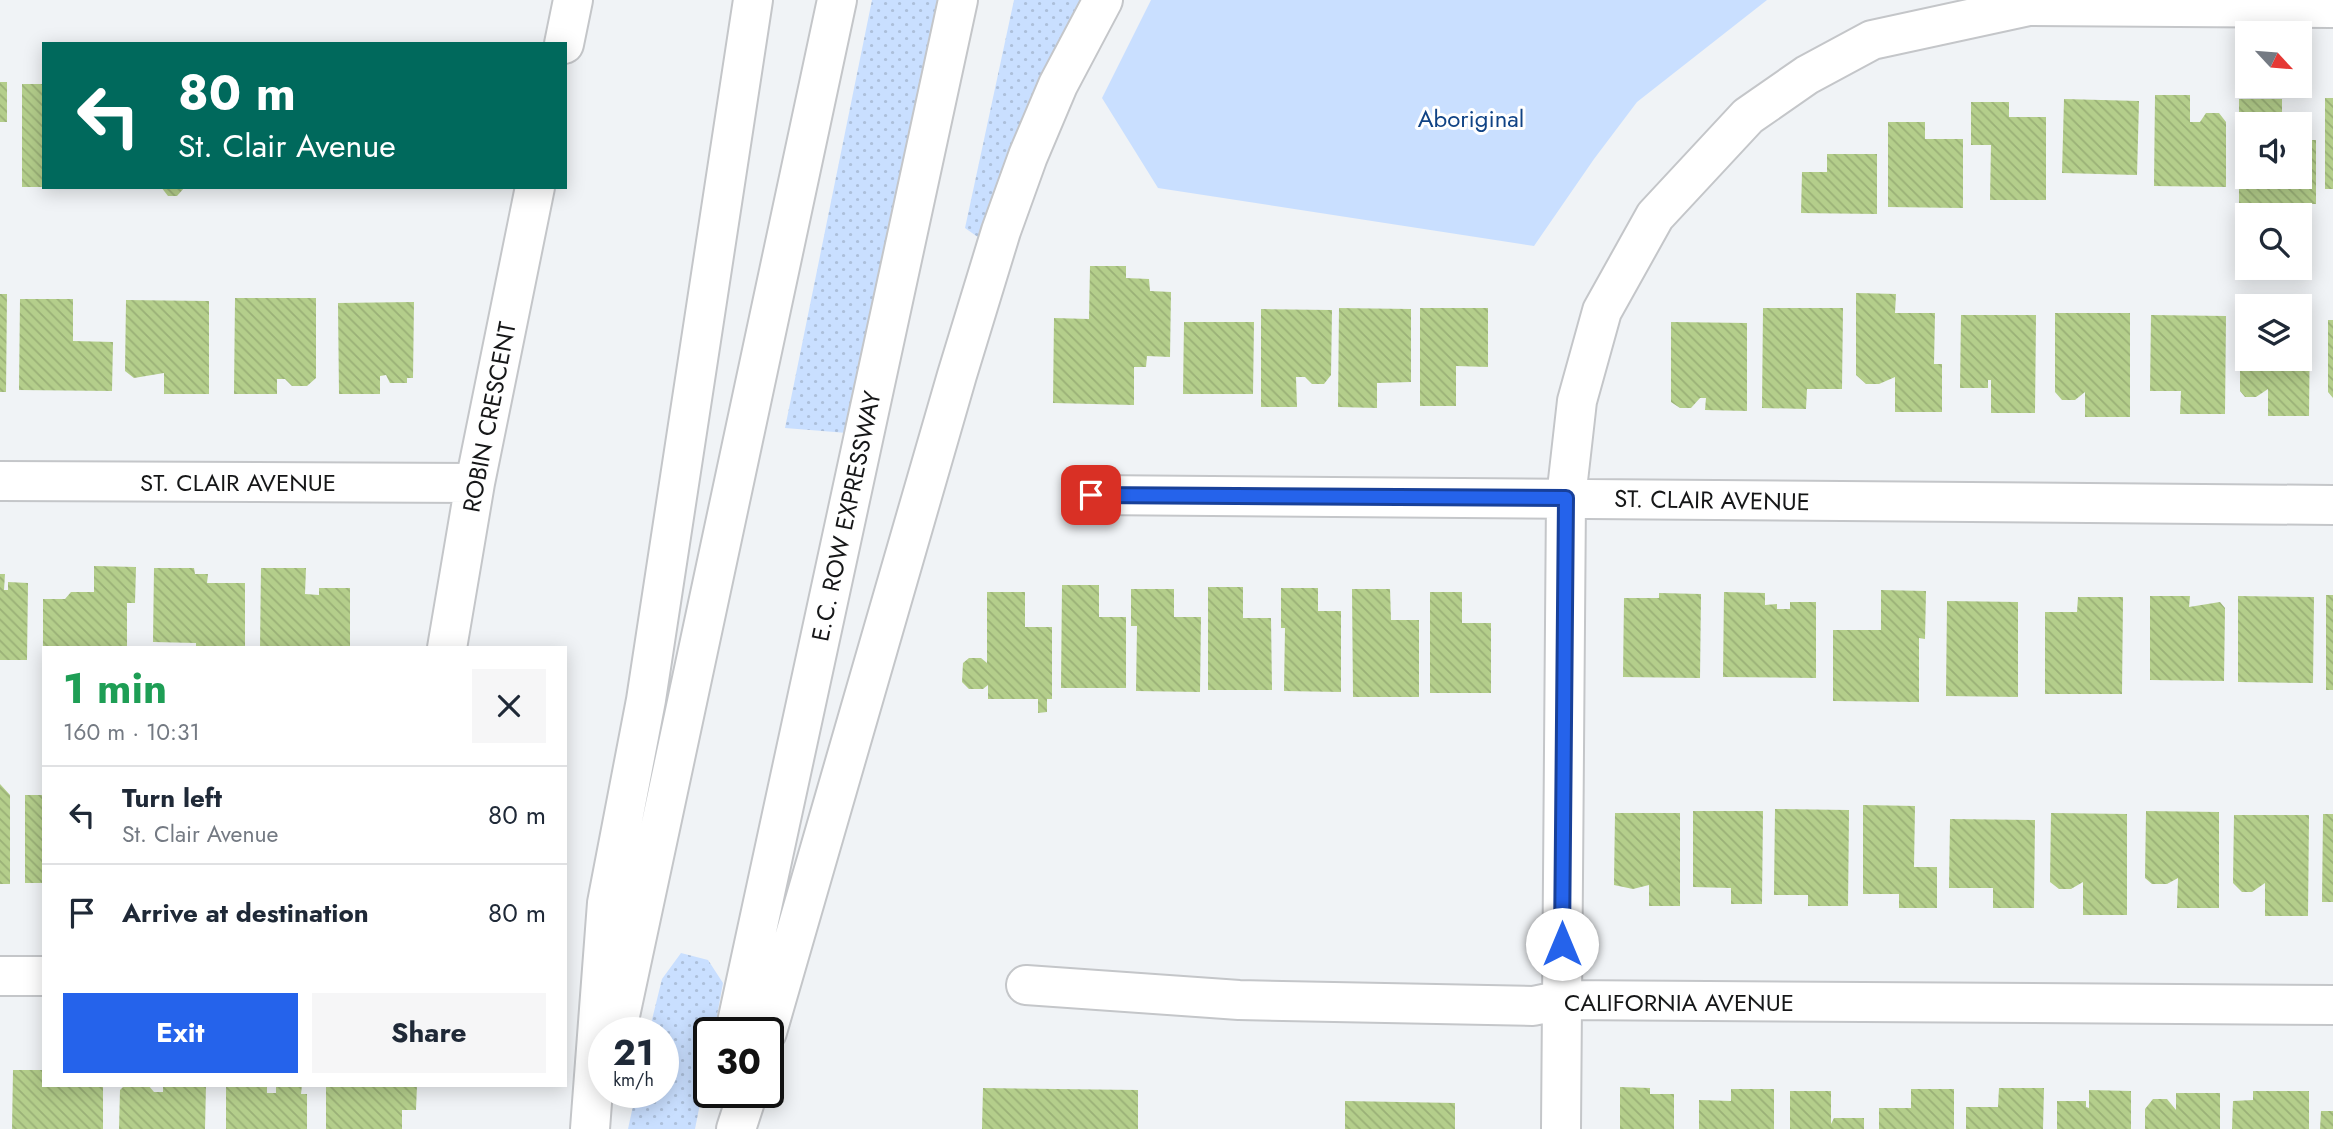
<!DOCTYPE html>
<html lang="en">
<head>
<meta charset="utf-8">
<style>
  body { margin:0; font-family:Jost,sans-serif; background:#f6f6f7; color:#1f2937; height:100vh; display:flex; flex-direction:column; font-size:26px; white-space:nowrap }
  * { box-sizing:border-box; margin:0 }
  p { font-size:23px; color:#747a83 }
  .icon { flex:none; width:38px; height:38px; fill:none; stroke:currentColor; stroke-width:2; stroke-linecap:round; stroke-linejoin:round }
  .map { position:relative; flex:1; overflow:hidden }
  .side { position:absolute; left:42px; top:646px; width:525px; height:441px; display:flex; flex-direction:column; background:#fff; border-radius:0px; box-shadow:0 4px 18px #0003 }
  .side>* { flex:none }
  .top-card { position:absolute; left:42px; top:42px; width:525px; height:147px; border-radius:0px; box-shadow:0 4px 18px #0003; background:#00695c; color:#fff; overflow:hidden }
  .needle { width:46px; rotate:116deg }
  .tools { position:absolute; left:2235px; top:21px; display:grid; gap:14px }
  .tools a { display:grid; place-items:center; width:77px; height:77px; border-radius:0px; background:#fff; box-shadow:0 4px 18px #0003; font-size:35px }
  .speed { position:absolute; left:588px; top:1017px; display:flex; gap:14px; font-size:35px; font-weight:700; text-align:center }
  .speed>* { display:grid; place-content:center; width:91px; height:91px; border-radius:50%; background:#fff; box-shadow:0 4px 18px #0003; line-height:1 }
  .speed small { font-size:18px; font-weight:400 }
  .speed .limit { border:4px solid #111; border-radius:10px; background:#fff; color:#111 }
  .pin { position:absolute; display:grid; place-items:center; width:60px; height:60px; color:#fff; margin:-30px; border-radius:14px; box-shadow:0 4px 10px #0006 }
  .me { position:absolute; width:77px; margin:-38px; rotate:0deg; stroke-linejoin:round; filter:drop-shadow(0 0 5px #0008) }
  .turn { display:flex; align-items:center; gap:24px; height:147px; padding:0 21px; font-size:32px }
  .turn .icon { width:91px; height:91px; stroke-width:2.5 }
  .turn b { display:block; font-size:49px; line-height:60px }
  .round { display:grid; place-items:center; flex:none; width:74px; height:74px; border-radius:0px; background:#f6f6f7 }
  .overview { display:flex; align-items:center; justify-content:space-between; height:119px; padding:0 21px }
  h1 { font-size:42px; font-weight:700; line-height:52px; color:#1e9e55 }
  .primary-button { display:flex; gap:14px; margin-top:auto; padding:14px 21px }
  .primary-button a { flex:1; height:80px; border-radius:0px; background:#2563eb; color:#fff; font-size:28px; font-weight:700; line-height:80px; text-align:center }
  .primary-button a+a { background:#f6f6f7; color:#1f2937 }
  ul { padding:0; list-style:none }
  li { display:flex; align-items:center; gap:21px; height:98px; padding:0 21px; border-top:2px solid #e0e1e3 }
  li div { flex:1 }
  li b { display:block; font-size:26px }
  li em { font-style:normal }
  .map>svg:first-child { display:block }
</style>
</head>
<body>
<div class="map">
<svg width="2333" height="1129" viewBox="0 0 2333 1129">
  <defs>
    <pattern id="grass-dots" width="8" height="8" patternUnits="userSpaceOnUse" patternTransform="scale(1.75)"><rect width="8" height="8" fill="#c9dfff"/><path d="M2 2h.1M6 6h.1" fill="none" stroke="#acbfda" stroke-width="1.8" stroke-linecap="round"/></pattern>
    <pattern id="building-back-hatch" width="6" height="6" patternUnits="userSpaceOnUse" patternTransform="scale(1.75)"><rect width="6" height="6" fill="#b4ce8b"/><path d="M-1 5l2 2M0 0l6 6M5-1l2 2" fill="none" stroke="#9ab077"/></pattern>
  </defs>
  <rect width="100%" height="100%" fill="#f0f3f6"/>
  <!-- grass -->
  <path fill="url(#grass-dots)" d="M872 0H939L847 433 785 428Z
    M1014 0H1085L982 240 965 228Z
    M681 953 708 960 723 983 714 1032H709V1058L695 1129H628L636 1092H663V1032H649L662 979Z"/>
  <!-- park -->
  <path fill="#c9dfff" d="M1151 0H1767L1637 102 1594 159 1534 246 1158 188 1102 98Z"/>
  <!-- building -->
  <path fill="url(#building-back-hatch)" d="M0 82H7V122H0Z
    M22 84H44V187H22Z
    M2155 95H2190V122H2200L2206 113H2219L2226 122V187L2154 186Z
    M2325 98H2333V189H2325Z
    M2064 99 2139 101 2137 175 2062 173Z
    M2239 99H2282V119H2299V124H2247V177H2300V140H2316V204L2239 203Z
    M1971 102H2009V117H2046V200H1990L1991 145H1971Z
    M1888 122H1925V139H1963V208L1888 207Z
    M1827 154H1877V214L1801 213 1802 172H1827Z
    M161 187H185L177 196H168Z
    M1090 266H1126V278L1149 279 1150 291 1171 292 1170 357 1147 356 1146 367H1134V405L1053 403 1054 318 1089 319Z
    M1856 293 1896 294 1895 313H1935L1934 364H1942V412H1895V377L1879 384H1866L1856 375Z
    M0 294H7L6 392H0Z
    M235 298H316V378L307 386H292L285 379H277V394H234Z
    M20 299H73V341L113 342 112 391 19 390Z
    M126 300 209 301V394H164V373L134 378 125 371Z
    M414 302 413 378H407V383H390L386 375 380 376V394H339L338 303Z
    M1339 308 1411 309V382L1377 383V408L1338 407Z
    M1420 308H1488V367L1456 366V406H1420Z
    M1763 308H1843L1842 389H1807L1806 409 1762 408Z
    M1261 309 1332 310 1331 375 1324 384H1312L1305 377H1296L1297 407H1261Z
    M2055 313H2130V417H2085V392L2075 400H2062L2055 392Z
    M1961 315H2036L2035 413H1991V380H1988V388H1960Z
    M2151 315 2226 316 2225 414H2180L2181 391H2150Z
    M2240 319H2247V359H2300V319H2310L2309 416H2268V389L2256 397H2245L2240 391Z
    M2328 320H2333V398L2328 392Z
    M1184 322H1254L1253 394H1183Z
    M1671 322 1747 323V411L1705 410 1706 398H1700L1691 408H1680L1671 402Z
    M94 566 136 567 135 603H127V648H43V599H65L71 592H94Z
    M154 568H194L195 574H208L207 583H245V648H196V643L153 642Z
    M261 568H306L305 594 319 595V588H350V648H260Z
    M0 574H5L4 590H8V582L28 583 27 660H0Z
    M1062 585H1099V617H1126V688H1061Z
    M1208 587H1243V618H1271L1272 690H1208Z
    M1281 588H1318V611H1341V692L1284 691 1285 628H1281Z
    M1131 589H1174V617H1201L1200 692 1136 691 1137 626H1131Z
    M1352 589H1390L1391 620H1419V697H1353Z
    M1881 590 1926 591 1925 639 1919 638V702L1833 701V630H1881Z
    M987 592H1025V627H1052V699H1047V712L1038 713V699H988V685L983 689H969L962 682 963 663 969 658H981L987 663Z
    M1430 592H1462V623H1491V693H1430Z
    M1724 592 1765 593V605L1777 604V609H1790V602H1816V678L1723 677Z
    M1659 593 1701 594 1700 678 1623 677 1624 598H1659Z
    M2326 595H2333V690H2326Z
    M2150 596H2190L2189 607 2220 602 2225 608 2224 681 2150 680Z
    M2238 596 2314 597 2313 683 2238 682Z
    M2078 597H2123L2122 694H2045V612H2077Z
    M1947 601 2018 602V697L1946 696Z
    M0 784 10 795V884H0Z
    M25 795H44V883H25Z
    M1863 805 1915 806 1914 867H1937V908H1899V894H1863Z
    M1775 809 1849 810 1848 906H1808V895H1774Z
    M1693 811H1763L1762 904H1731V888L1693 887Z
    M2146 811 2219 812V908H2177L2178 878 2167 884H2152L2145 878Z
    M1615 813H1680V906H1649V885L1633 889 1614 885Z
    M2051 813 2127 814V915H2083V882L2071 889H2059L2050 882Z
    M2323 814H2333V902H2322Z
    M2234 815H2309L2308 916H2265V883L2252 892H2242L2233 883Z
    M1950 819 2035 820 2034 908H1993V888H1949Z
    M13 1070H44V1085H101L103 1087V1129H12Z
    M125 1085H148L154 1092H163V1085H206L205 1129H119L120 1090Z
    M226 1085H267V1093H276V1085H302L301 1094H307V1129H226Z
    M328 1085H417L416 1110H402V1129H326V1087Z
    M1620 1087 1650 1088V1094H1674V1129H1620Z
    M983 1088 1138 1090V1129H982Z
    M1999 1088H2044L2043 1129H1966V1107H1998Z
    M1731 1089H1774V1129H1699V1100L1731 1101Z
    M1911 1089H1954V1129H1879V1108H1911Z
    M2089 1090 2131 1091V1129H2057V1101H2086V1107L2089 1108Z
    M1790 1091H1831V1124L1834 1118H1864V1129H1790Z
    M2253 1091H2309V1129H2232L2233 1101 2253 1100Z
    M2176 1093H2220V1129H2145V1109L2153 1099H2167L2176 1110Z
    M1345 1101 1455 1103V1129H1345Z
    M2321 1111H2333V1129H2320Z"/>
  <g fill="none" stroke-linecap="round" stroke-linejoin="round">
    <defs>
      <path id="minor" d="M564 44 573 0
        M0 481 475 483
        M1091 495 2333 505
        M447 648 475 483 535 187
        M0 976H44
        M1026 985 1239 1000 1533 1006 1562 1000 2333 1005
        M1561 1129 1566 498 1577 401 1602 311 1655 216 1748 116 1807 75 1872 40 2029 6 2333 8"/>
      <path id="highway" d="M618 1025 837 0
        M735 1032 958 0
        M767 1032 957 375 1001 231 1028 156 1058 85 1103 0
        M590 1129 607 903 646 700 753 0
        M736 1129 748 1092"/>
    </defs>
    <!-- minor casing -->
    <use href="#minor" stroke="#c4c6c9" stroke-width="42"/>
    <!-- highway casing -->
    <use href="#highway" stroke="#c4c6c9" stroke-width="42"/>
    <!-- minor -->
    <use href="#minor" stroke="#fff" stroke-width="38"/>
    <!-- highway -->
    <use href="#highway" stroke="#fff" stroke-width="38"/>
  </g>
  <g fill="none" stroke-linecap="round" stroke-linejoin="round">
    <defs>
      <path id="route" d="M1091 495 1566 498 1562 944"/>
    </defs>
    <!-- route casing -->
    <use href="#route" stroke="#184099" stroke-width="18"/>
    <!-- route -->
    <use href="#route" stroke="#2563eb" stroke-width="12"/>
  </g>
  <g text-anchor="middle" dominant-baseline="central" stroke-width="6" stroke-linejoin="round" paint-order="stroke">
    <!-- park labels -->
    <g font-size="24" fill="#104385" stroke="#fff">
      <text x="1471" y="118">Aboriginal</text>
    </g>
    <!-- street labels -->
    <g font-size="24" fill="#161718" stroke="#fff">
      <text transform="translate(489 417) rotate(-79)">ROBIN CRESCENT</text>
      <text x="238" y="482">ST. CLAIR AVENUE</text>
      <text transform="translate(1712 500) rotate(1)">ST. CLAIR AVENUE</text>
      <text transform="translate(846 516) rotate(-78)">E.C. ROW EXPRESSWAY</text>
      <text x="1679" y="1002">CALIFORNIA AVENUE</text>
    </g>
  </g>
</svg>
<div class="tools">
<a><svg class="needle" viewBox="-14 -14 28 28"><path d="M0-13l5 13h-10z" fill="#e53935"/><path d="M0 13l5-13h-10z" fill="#747a83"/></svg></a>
<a><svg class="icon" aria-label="sound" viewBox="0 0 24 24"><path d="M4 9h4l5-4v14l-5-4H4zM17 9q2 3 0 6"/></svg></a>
<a><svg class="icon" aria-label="search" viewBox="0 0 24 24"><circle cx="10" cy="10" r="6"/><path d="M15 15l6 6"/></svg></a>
<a><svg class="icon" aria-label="layers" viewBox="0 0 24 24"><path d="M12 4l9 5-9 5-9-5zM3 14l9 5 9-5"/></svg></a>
</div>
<div class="speed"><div>21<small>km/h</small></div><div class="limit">30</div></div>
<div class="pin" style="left:1091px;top:495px;background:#d93025"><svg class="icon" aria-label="arrive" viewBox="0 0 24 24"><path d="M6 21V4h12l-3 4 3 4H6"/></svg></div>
<svg class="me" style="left:1562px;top:944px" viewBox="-20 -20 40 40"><circle r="19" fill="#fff"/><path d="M0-13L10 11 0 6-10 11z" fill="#2563eb"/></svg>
<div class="top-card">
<div class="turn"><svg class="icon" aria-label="left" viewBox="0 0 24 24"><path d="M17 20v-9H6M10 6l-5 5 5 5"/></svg><div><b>80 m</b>St. Clair Avenue</div></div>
</div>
<section class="side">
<div class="overview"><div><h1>1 min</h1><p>160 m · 10:31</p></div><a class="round"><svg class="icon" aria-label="close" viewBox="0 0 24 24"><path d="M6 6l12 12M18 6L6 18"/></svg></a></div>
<ul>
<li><svg class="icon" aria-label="left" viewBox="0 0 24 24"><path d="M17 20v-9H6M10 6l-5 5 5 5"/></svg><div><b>Turn left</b><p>St. Clair Avenue</p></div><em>80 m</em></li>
<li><svg class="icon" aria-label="arrive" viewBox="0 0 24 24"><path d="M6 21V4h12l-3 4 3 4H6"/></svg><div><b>Arrive at destination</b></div><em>80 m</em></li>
</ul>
<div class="primary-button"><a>Exit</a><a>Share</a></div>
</section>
</div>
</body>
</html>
